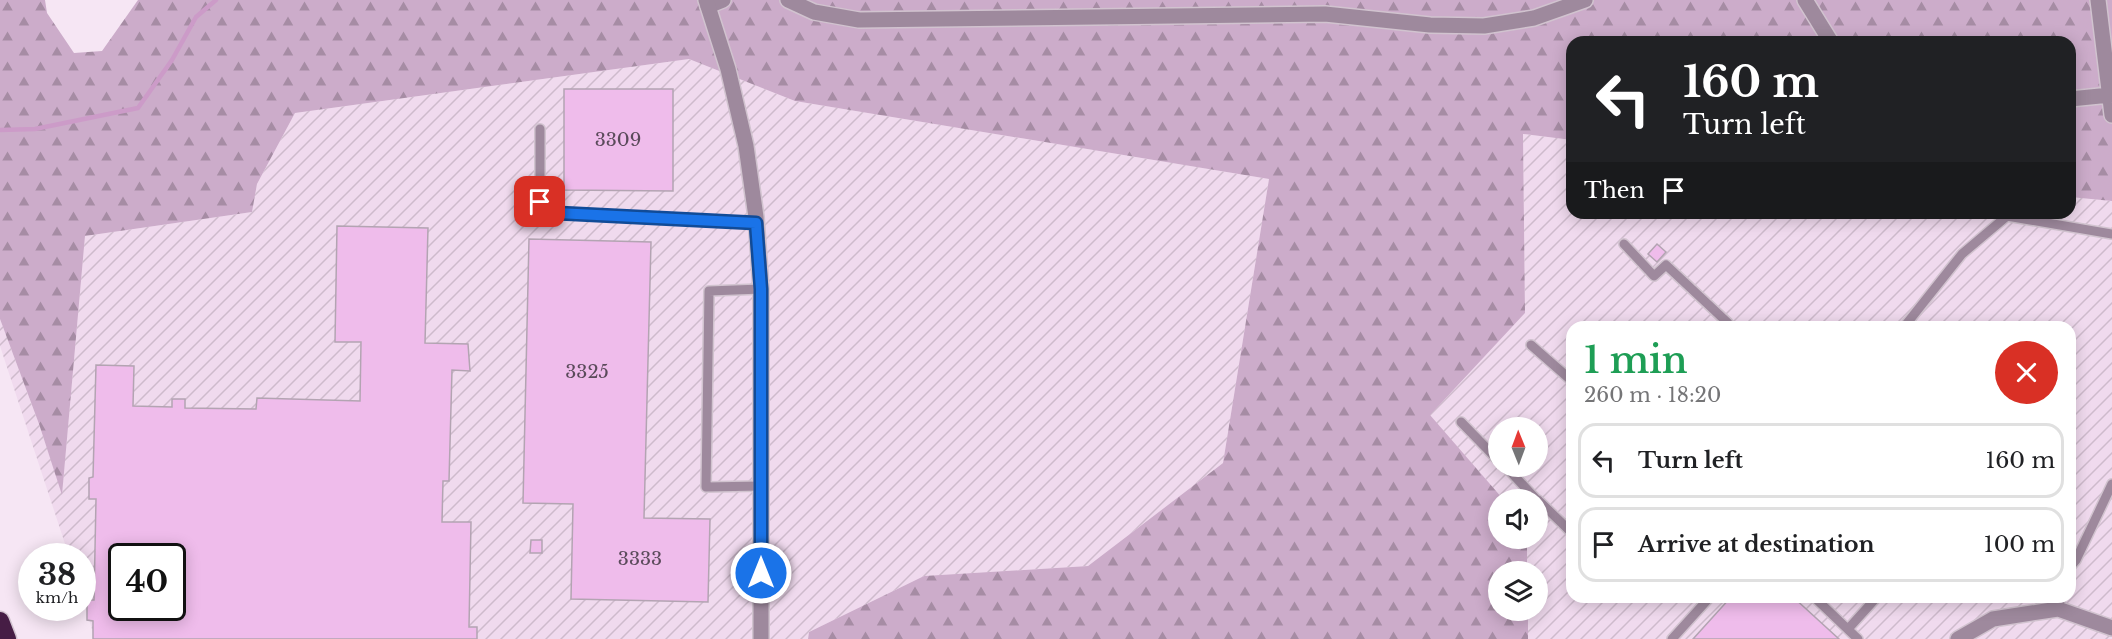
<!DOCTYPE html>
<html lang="en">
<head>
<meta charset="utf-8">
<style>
  body { margin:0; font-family:"Libre Baskerville",serif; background:#f2f2f2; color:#202124; height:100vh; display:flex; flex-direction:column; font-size:22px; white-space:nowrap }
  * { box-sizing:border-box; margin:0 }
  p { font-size:20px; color:#757577 }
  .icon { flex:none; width:33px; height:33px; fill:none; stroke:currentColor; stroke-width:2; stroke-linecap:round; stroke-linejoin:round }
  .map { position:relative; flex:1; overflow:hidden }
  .drawer { position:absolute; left:1566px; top:321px; width:510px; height:282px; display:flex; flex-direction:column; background:#fff; border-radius:18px; box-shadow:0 3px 15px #0003 }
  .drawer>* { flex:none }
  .guide { position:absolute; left:1566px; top:36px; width:510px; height:183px; border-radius:18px; box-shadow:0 3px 15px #0003; background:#202124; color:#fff; overflow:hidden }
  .needle { width:39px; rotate:359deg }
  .controls { position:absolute; left:1488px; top:417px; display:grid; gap:12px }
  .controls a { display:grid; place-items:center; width:60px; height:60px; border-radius:50%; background:#fff; box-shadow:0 3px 15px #0003; font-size:30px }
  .speed { position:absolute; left:18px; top:543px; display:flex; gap:12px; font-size:30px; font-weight:700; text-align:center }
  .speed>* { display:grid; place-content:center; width:78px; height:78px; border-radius:50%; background:#fff; box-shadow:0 3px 15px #0003; line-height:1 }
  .speed small { font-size:15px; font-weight:400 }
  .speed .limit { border:3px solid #111; border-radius:9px; background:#fff; color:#111 }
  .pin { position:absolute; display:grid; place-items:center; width:51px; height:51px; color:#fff; margin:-26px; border-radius:12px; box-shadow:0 3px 9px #0006 }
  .me { position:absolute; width:66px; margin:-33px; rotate:0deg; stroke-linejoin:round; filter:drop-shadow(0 0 4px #0008) }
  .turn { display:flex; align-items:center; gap:21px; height:126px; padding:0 18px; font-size:27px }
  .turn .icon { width:78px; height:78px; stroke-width:2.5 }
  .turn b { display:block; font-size:42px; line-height:51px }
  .then { display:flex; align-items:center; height:57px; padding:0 18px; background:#0003; gap:12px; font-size:22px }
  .round { display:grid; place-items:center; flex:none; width:63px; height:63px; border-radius:32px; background:#f2f2f2 }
  .headline { display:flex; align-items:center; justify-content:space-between; height:102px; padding:0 18px }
  h1 { font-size:36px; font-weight:600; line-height:45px; color:#1e9e55 }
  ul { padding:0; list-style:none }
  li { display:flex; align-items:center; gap:18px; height:75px; margin:0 12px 9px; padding:0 6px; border:3px solid #e0e0e0; border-radius:18px }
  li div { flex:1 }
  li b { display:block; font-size:22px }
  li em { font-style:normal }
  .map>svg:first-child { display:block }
</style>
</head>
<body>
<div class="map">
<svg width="2112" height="639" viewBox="0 0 2112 639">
  <defs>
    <pattern id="industrial-furrows" width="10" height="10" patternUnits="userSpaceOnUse" patternTransform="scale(1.5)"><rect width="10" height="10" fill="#f0daee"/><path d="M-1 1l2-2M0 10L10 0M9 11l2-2" fill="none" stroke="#cebbcc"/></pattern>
    <pattern id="forest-firs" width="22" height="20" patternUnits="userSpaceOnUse" patternTransform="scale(1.5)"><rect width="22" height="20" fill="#ccacca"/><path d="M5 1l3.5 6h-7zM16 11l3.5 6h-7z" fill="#a68ca4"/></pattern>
  </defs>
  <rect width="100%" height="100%" fill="#f6e6f4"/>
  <!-- industrial -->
  <path fill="url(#industrial-furrows)" fill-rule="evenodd" d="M689 59 795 101 1269 179 1223 463 1088 566 924 576 809 632 808 639H95L83 599 82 556H69L0 346V319L39 424 62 493 85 236 252 212 257 184 295 113ZM122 556H172V608H122Z
    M1523 134 1572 140V213H2070V197L2112 201V639H1528V611L1538 610V572L1527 571V539L1538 538V500L1503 499 1429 415 1525 313ZM1572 327H2070V597H1572ZM1498 428H1538V466H1498Z"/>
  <!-- forest -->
  <path fill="url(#forest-firs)" d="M0 0H45L47 13 74 53 102 51 138 0H2112V201L2070 197V42H1572V140L1523 134 1525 313 1430 415 1503 499 1498 500V538L1527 539V571L1498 572V610L1528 611V639H808L809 632 924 576 1088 566 1223 463 1269 179 795 101 689 59 295 113 257 184 252 212 85 236 62 495 39 424 0 319Z"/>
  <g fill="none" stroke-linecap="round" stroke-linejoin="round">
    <!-- stream -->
    <path stroke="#cc9bc8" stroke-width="4.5" d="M0 130 35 129 138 108 172 60 196 17 216 0"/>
  </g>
  <!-- building -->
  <path fill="#efbceb" stroke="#b3a4b2" stroke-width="1.5" fill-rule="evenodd" d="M564 89H673V191L564 190Z
    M337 226 428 228 425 343 468 344 470 371 452 370 449 481H443L442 522H471L469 627H477V639H93V621L87 620V600H94L96 499H89V478L93 477 96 365 134 366 133 406 172 407V399H185V408L256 409 257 398 360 401 361 342H335ZM122 556H172V608H122Z
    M529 239 651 242 644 518 710 519 708 602 571 599 573 504 523 503Z
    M1657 244 1666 252 1657 262 1648 254Z
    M531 540H542V553H530Z
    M1731 597H1793L1839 639H1693Z"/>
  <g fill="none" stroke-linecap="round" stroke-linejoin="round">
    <defs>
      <path id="service" d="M540 129V202L557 213 756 223
        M1624 244 1654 276 1666 265 1728 323
        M761 289 709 291 706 487 761 486
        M1904 327 1962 254 2007 216 2112 234
        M1531 345 1572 381
        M1461 422 1498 460
        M1505 466 1537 500
        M1538 500 1572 533
        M2070 567 2076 560 2112 484
        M1814 597 1858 639
        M2058 609 2061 597
        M1848 629 1877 597
        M1672 639 1710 597"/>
      <path id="minor" d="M788 0 814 12 859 20 1325 14 1430 25 1484 26 1534 18 1585 0
        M1805 0 1831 42
        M2098 0 2112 115
        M708 6 723 0
        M2070 99 2110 95
        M1958 639 1993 619 2058 609 2112 628"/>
      <path id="tertiary" d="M706 0 728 69 746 146 756 217 761 289V639"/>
      <path id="motorway" d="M0 621 7 639"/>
    </defs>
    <!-- service casing -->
    <use href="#service" stroke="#d1c3cf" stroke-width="12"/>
    <!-- minor casing -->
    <use href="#minor" stroke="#d1c3cf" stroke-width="18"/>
    <!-- tertiary casing -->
    <use href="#tertiary" stroke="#d1c3cf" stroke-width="18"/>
    <!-- motorway casing -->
    <use href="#motorway" stroke="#d1c3cf" stroke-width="21"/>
    <!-- service -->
    <use href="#service" stroke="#9e899d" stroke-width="9"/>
    <!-- minor -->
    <use href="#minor" stroke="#9e899d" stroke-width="15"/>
    <!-- tertiary -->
    <use href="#tertiary" stroke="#9e899d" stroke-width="15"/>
    <!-- motorway -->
    <use href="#motorway" stroke="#461d45" stroke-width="18"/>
  </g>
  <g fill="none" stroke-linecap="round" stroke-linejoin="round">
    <defs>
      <path id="route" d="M540 202 557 213 756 223 761 289V573"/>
    </defs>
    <!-- route casing -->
    <use href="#route" stroke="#114b97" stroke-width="15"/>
    <!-- route -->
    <use href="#route" stroke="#1a73e8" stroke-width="10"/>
  </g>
  <g text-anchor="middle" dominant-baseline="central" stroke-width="5" stroke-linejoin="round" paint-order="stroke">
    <!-- number labels -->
    <g font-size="18" fill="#5a4a5a">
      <text x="618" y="140">3309</text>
      <text x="587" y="372">3325</text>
      <text x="640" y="559">3333</text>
    </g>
  </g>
</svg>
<div class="controls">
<a><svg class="needle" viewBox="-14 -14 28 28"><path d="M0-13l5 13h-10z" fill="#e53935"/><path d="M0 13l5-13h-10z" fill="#757577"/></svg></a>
<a><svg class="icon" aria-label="sound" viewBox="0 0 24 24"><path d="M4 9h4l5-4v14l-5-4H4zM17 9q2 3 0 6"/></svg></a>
<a><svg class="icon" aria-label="layers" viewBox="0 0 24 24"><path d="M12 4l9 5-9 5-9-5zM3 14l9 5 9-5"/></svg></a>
</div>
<div class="speed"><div>38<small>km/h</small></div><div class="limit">40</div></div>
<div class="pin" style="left:540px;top:202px;background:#d93025"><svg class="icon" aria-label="arrive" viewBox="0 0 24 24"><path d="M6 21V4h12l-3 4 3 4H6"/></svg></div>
<svg class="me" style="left:761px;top:573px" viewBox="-20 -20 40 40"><circle r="17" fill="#1a73e8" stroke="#fff" stroke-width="3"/><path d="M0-11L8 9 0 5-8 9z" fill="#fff"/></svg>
<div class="guide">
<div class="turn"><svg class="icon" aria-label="left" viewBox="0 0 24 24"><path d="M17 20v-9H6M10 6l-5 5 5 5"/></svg><div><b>160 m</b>Turn left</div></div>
<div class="then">Then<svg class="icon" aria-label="arrive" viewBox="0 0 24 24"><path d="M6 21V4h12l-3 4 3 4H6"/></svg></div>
</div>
<section class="drawer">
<div class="headline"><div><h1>1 min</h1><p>260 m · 18:20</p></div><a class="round" style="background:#d93025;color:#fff"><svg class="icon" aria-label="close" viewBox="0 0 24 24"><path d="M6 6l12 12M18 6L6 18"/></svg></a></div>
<ul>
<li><svg class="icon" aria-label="left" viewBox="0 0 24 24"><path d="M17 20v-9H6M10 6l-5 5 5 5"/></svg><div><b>Turn left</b></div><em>160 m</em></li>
<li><svg class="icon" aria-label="arrive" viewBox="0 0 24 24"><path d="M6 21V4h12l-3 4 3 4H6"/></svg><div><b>Arrive at destination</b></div><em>100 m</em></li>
</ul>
</section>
</div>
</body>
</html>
